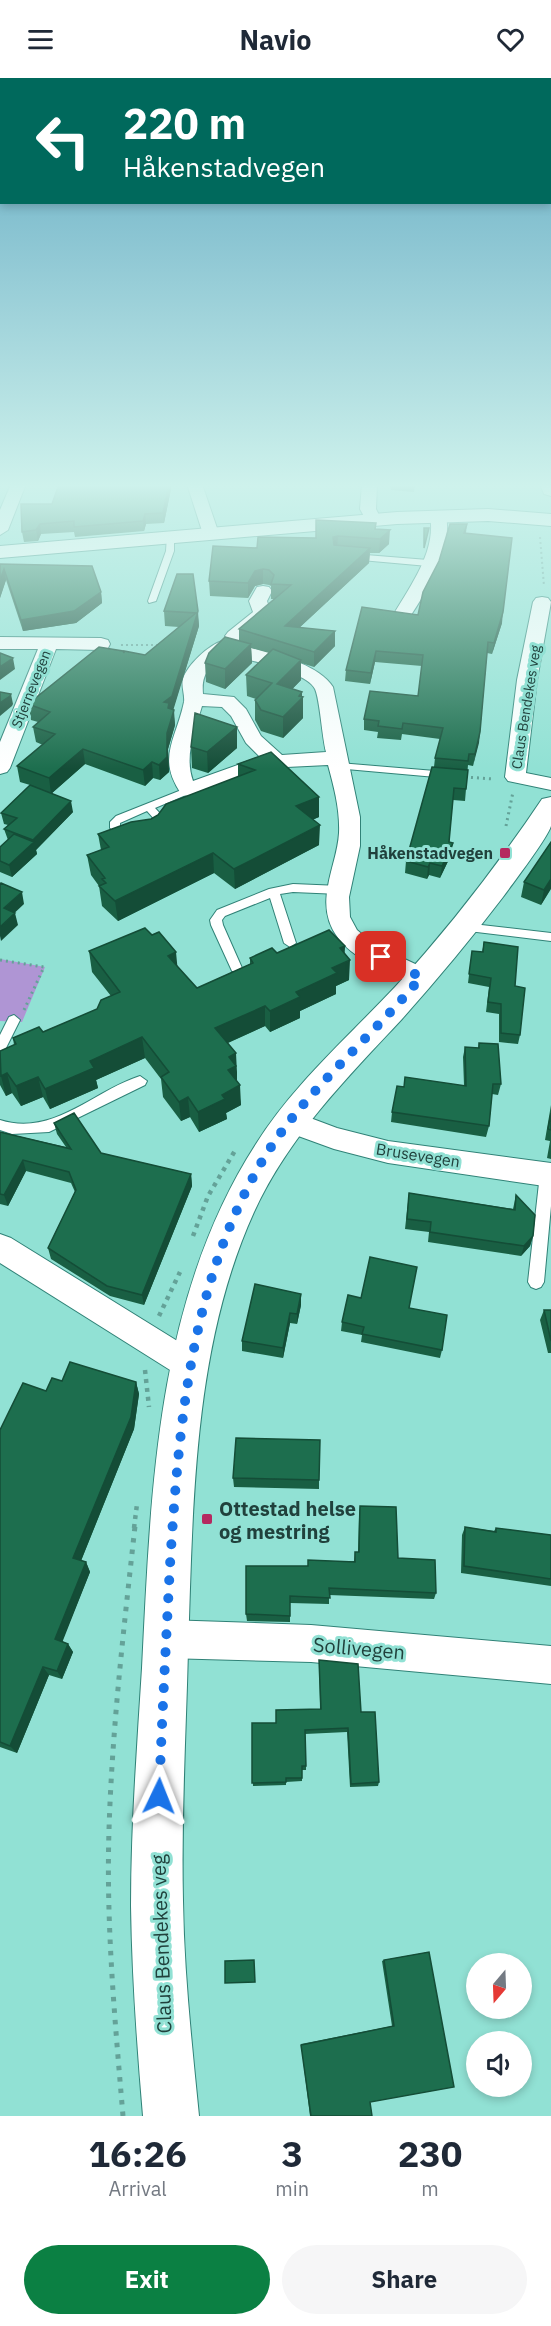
<!DOCTYPE html>
<html lang="en">
<head>
<meta charset="utf-8">
<style>
  body { margin:0; font-family:"IBM Plex Sans",sans-serif; background:#f6f6f7; color:#1f2937; height:100vh; display:flex; flex-direction:column; font-size:22px; white-space:nowrap }
  * { box-sizing:border-box; margin:0 }
  p { font-size:20px; color:#747a83 }
  .icon { flex:none; width:33px; height:33px; fill:none; stroke:currentColor; stroke-width:2; stroke-linecap:round; stroke-linejoin:round }
  .map { position:relative; height:2038px; overflow:hidden }
  .sheet { display:flex; flex-direction:column; background:#fff; flex:1 }
  .sheet>* { flex:none }
  .banner { position:absolute; left:0px; top:0px; width:552px; height:126px; box-shadow:0 3px 9px #0003; background:#00695c; color:#fff; overflow:hidden }
  .needle { width:39px; rotate:199deg }
  .fabs { position:absolute; left:466px; top:1875px; display:grid; gap:12px }
  .fabs a { display:grid; place-items:center; width:66px; height:66px; border-radius:50%; background:#fff; box-shadow:0 3px 9px #0003; font-size:30px }
  .pin { position:absolute; display:grid; place-items:center; width:51px; height:51px; color:#fff; margin:-26px; border-radius:12px; box-shadow:0 3px 9px #0006 }
  .me { position:absolute; width:66px; margin:-33px; rotate:2deg; stroke-linejoin:round; filter:drop-shadow(0 0 4px #0008) }
  .turn { display:flex; align-items:center; gap:21px; height:126px; padding:0 24px; font-size:27px }
  .turn .icon { width:78px; height:78px; stroke-width:2.5 }
  .turn b { display:block; font-size:42px; line-height:51px }
  .eta { display:flex; justify-content:space-evenly; align-items:center; height:102px; text-align:center }
  .eta b { font-size:36px; font-weight:700; line-height:42px }
  .primary-button { display:flex; gap:12px; margin-top:auto; padding:12px 24px }
  .primary-button a { flex:1; height:69px; border-radius:36px; background:#0b8043; color:#fff; font-size:24px; font-weight:700; line-height:69px; text-align:center }
  .primary-button a+a { background:#f6f6f7; color:#1f2937 }
  header { display:flex; justify-content:space-between; align-items:center; height:78px; padding:0 24px; background:#fff; font-size:27px; font-weight:700 }
  .map>svg:first-child { display:block }
</style>
</head>
<body>
<header><svg class="icon" aria-label="menu" viewBox="0 0 24 24"><path d="M4 6h16M4 12h16M4 18h16"/></svg>Navio<svg class="icon" aria-label="heart" viewBox="0 0 24 24"><path d="M12 20l-8-8c-3-5 5-10 8-4 3-6 11-1 8 4z"/></svg></header>
<div class="map">
<svg width="551" height="2038" viewBox="0 0 551 2038">
  <rect width="100%" height="100%" fill="#91e1d4"/>
  <!-- green -->
  <path fill="#af95d4" d="M0 881 45 889 22 944 0 943Z"/>
  <g fill="none" stroke-linecap="round" stroke-linejoin="round">
    <defs>
      <path id="service" d="M167 458 174 460V473L156 523 149 525 148 523 166 473Z
        M353 476 428 482 432 485 428 488 350 481V477Z
        M339 685 447 694 452 697 447 700 335 690 334 688Z
        M189 709 193 710V714L155 730 167 743 162 753H154L153 751 156 743 147 733 120 745V749L132 756V760H124L110 750V744L116 738Z
        M293 806 340 808 346 812 340 816 293 814 280 816 296 865 290 869 284 865 270 820 225 838 222 842 223 847 242 890 240 893H232L211 847 210 842 217 832 269 811Z
        M464 845 551 855V863L460 852 458 849 460 846Z
        M14 937 20 942 5 972 0 974V957L9 939Z
        M140 998 147 1003 145 1007 49 1054 12 1056 0 1052V1042C53 1059 93 1013 140 998Z
        M547 1090 551 1092V1128L544 1204 541 1209 536 1211 531 1209 528 1204 540 1096 542 1092Z"/>
      <path id="minor" d="M11 406H26L8 452 0 457V432Z
        M187 406H202L219 456 217 459 211 461 203 456Z
        M362 406H377L376 431 381 441 379 444H367L360 431Z
        M438 433 446 438C453 470 425 517 407 543H395L392 539C409 510 437 473 430 438Z
        M263 508 269 509 272 513 267 523 271 535 240 562H228L225 558 228 554 253 534 249 523 257 509Z
        M542 519 548 520 551 524 537 602 526 695 551 700V712L508 703 505 699 517 602 533 524 536 520Z
        M0 559 101 560 108 562 110 566 108 570 101 572 56 571 10 690 7 694 0 696V664L38 571H0Z
        M222 563C254 571 315 581 333 609L360 739V768L349 819 350 839 357 852 375 867 430 893 433 899 430 905C414 910 398 898 383 892 346 875 319 852 328 808 331 790 338 773 339 755 340 732 334 709 328 687L266 690 189 718 182 717C156 680 176 662 184 624 185 617 181 608 183 601 187 587 209 567 222 563ZM225 576C244 581 306 593 315 611 320 622 322 659 326 674L282 677 261 658 246 631 234 619 203 616C201 594 210 590 225 576ZM202 628 222 629 231 638 246 665 260 679 193 703C184 678 195 652 202 628Z
        M289 1032 337 1050 388 1063 551 1085V1109L388 1085 334 1071 279 1051 275 1043 279 1035Z
        M0 1156 11 1160 200 1277 205 1287 200 1297 189 1302 178 1297 0 1185Z
        M166 1542 311 1547 551 1568V1606L311 1584 166 1580 153 1574 147 1561 153 1548Z"/>
      <path id="tertiary" d="M551 719C551 727 551 739 551 748 547 761 513 805 503 819 471 861 437 902 402 941 346 1001 289 1058 254 1134 193 1268 193 1426 188 1572 186 1655 181 1739 183 1823 184 1895 192 1967 199 2038H143C137 1968 132 1898 131 1828 131 1749 137 1669 142 1590 151 1412 156 1221 256 1066 293 1007 347 960 395 909 449 850 497 788 542 721Z"/>
      <path id="secondary" d="M488 431 551 436V448L488 443 397 446 0 480V468L397 434Z"/>
      <path id="primary" d="M540 406H551V418L544 416Z"/>
    </defs>
    <!-- service casing -->
    <use href="#service" stroke="#308277" stroke-width="2"/>
    <!-- minor casing -->
    <use href="#minor" stroke="#308277" stroke-width="2"/>
    <!-- tertiary casing -->
    <use href="#tertiary" stroke="#308277" stroke-width="2"/>
    <!-- secondary casing -->
    <use href="#secondary" stroke="#308277" stroke-width="2"/>
    <!-- primary casing -->
    <use href="#primary" stroke="#308277" stroke-width="2"/>
    <!-- path-far3 -->
    <path stroke="#64a298" stroke-width="2" stroke-dasharray="2 3" stroke-linecap="butt" d="M540 459 544 508
      M121 567H159"/>
    <!-- path-far2 -->
    <path stroke="#64a298" stroke-width="3" stroke-dasharray="2 4" stroke-linecap="butt" d="M465 699 493 701
      M506 748 513 714
      M0 882 44 889 24 932"/>
    <!-- path-far1 -->
    <path stroke="#64a298" stroke-width="4.5" stroke-dasharray="4 5" stroke-linecap="butt" d="M193 1158 208 1118 236 1071
      M159 1238 180 1194
      M145 1292 149 1329
      M134 1450 137 1426"/>
    <!-- path -->
    <path stroke="#64a298" stroke-width="5" stroke-dasharray="4.5 7" stroke-linecap="butt" d="M123 2038C115 1943 106 1848 109 1752 112 1651 124 1549 135 1448"/>
    <!-- service -->
    <use href="#service" fill="#fff" fill-rule="evenodd"/>
    <!-- minor -->
    <use href="#minor" fill="#fff" fill-rule="evenodd"/>
    <!-- tertiary -->
    <use href="#tertiary" fill="#fff" fill-rule="evenodd"/>
    <!-- secondary -->
    <use href="#secondary" fill="#fff" fill-rule="evenodd"/>
    <!-- primary -->
    <use href="#primary" fill="#fff" fill-rule="evenodd"/>
  </g>
  <!-- wall -->
  <path fill="#195f43" d="M325 406H346V408H325Z
    M390 406H415L414 414 391 412Z
    M171 411 164 445 146 446 144 453 75 459 74 454 41 456 38 463 24 464 22 454 52 426Z
    M376 445V451L389 466 379 475H370L369 485 299 550 335 553V568L314 589 301 585V602L292 611 303 619V640L283 660 261 653 255 642V622L256 621 247 618 246 597 269 575 251 570 252 585 225 611 206 604 205 585 239 563V551L275 521H271V508L269 507 263 506 255 508 248 520 210 518 209 503 257 470 316 460Z
    M467 446 466 455 502 545 492 576 487 575 480 654 473 688 468 687 465 723 453 722 449 764 451 777 440 800 429 797 427 801 405 795 406 783 434 689 435 680 440 661 402 656 401 662 377 660 378 654 364 652V641L418 618 422 588 375 584 370 606 345 603 346 592 418 537Z
    M0 486 101 514 102 525 76 545 23 553 6 502 0 520Z
    M193 496 199 548 173 631 175 647 168 671 169 694 160 702 153 700 145 708 85 686 52 715 73 734 36 772 37 776 12 799 0 794V769L8 762 4 751 8 747 4 746 1 735 30 707 20 704 17 688 43 667 36 664 33 649 38 644 31 642 28 626 124 575 145 577 179 549 165 548 164 533Z
    M237 649V670L208 695 192 690 191 669Z
    M271 674 319 719V739L312 742 319 767 235 811 214 795 118 843 102 828 99 808 91 797 87 777 101 772 98 756 151 741 238 699V686Z
    M551 764V811L541 827 521 819 524 804Z
    M484 864 515 908 520 957 518 966 499 964V936L486 934 489 909 468 905 472 873 482 874Z
    M345 868 344 875 349 902 336 908V916L300 933V940L270 954 265 948 228 965 237 995V1003L241 1027 226 1035 227 1041 199 1054 190 1039 181 1043 163 1019 161 1001 145 980 96 1002 98 1010 50 1031 43 1019 21 1028 12 1015 6 1018 0 1007V973L14 967 13 960 43 954 97 931 111 918 92 894 89 873 177 888 197 910 250 886V880L277 875Z
    M479 965 501 1006 498 1017 492 1016 489 1048 486 1059 391 1044 392 1034 404 1009 464 1007 463 979 465 969 478 970Z
    M551 1027V1081L547 1080 550 1063 545 1062Z
    M54 1045 101 1075 191 1096 192 1108 144 1227 110 1218 51 1181 48 1170 75 1114 71 1105 26 1093 8 1128 0 1126V1054L66 1069 57 1056Z
    M409 1115 513 1131 516 1117 533 1158 530 1168 521 1178 428 1164 429 1154 405 1151Z
    M301 1227 297 1246 290 1245 283 1280 242 1273V1263Z
    M409 1230 442 1272 440 1280 361 1264 362 1257 341 1253 342 1244Z
    M544 1232H551V1275H548L540 1242Z
    M62 1303 136 1304 139 1316 134 1351 81 1483 86 1484 90 1494 62 1563 68 1566 73 1574 62 1601 49 1597 17 1675 0 1669V1352L46 1313Z
    M233 1400 319 1402V1411L234 1409Z
    M360 1428 398 1480 436 1515 434 1521 329 1517V1526L290 1525V1544L247 1543 246 1536 307 1488 354 1483 355 1474H358L359 1436Z
    M465 1449 494 1453 496 1450 551 1457V1508L461 1495 462 1457Z
    M319 1582 361 1634 379 1704 378 1708 350 1709 347 1654 305 1656 306 1688V1692H302V1703L286 1704V1707L253 1708 252 1645H276L320 1631Z
    M429 1874 370 2024 310 2038 301 1966 392 1948 382 1883 384 1882Z"/>
  <!-- shaded-wall -->
  <path fill="#144d37" d="M169 406H170L171 411 164 445 163 435Z
    M145 436 146 446 144 453 143 443Z
    M40 446 41 456 38 463 36 452Z
    M390 452 389 466 379 475 380 461Z
    M338 458 337 472 332 474 333 459Z
    M370 470 369 485 285 563V548Z
    M4 491 6 502 0 520V502Z
    M263 491V506L255 508 248 520V505L255 493Z
    M101 514 102 525 76 545 23 553 21 542Z
    M198 533 199 548 173 633 168 637 164 624Z
    M503 534 502 545 492 576 494 565Z
    M335 553V568L314 589V574Z
    M251 566 252 585 225 611V591Z
    M376 573 375 584 370 606 371 595Z
    M13 580 15 591 0 602V589Z
    M301 582V602L277 627V606Z
    M302 614V621L303 619V640L283 660V639Z
    M11 616 13 626 12 628 0 638V625Z
    M174 632 175 647 168 671 169 694 160 702 159 687Z
    M237 649V670L208 695 207 674Z
    M480 654 479 665 473 688 475 676Z
    M83 671 85 686 51 716 49 700Z
    M152 684 153 700 145 708 143 692Z
    M319 719V739L295 749 296 728Z
    M71 723 73 734 36 772 37 776 12 799 9 787 34 764 33 762Z
    M320 747 319 767 235 811 234 791Z
    M453 765 451 777 440 800 442 788Z
    M213 775 214 795 118 843 115 823Z
    M430 785 429 797 427 801 428 789Z
    M551 801V810L541 827 544 812Z
    M22 814 24 826 7 842 4 830Z
    M15 835 18 847 1 863 0 858V849Z
    M345 868 344 885 350 882 349 902 336 908V916L300 933V940L270 954V933L332 890 340 870Z
    M176 874 178 895 168 878Z
    M265 928V948L216 970 215 950Z
    M142 959 145 980 96 1002 98 1010 50 1031 45 1011 90 983Z
    M236 975 237 995V1008L228 992 229 979Z
    M7 995 12 1015 6 1018 1 998Z
    M38 999 43 1019 21 1028 16 1008Z
    M240 1007 241 1027 226 1035 227 1041 199 1054 198 1034 222 1017Z
    M188 1019 190 1039 181 1043 179 1024Z
    M23 1082 26 1093 8 1128 4 1117Z
    M191 1096 192 1108 144 1227 142 1217Z
    M533 1158 530 1168 521 1178 524 1168Z
    M301 1216V1227L297 1246V1236Z
    M290 1235V1245L283 1280V1270Z
    M136 1304 139 1316 134 1351 78 1490 73 1480Z
    M86 1484 90 1494 60 1570 55 1561Z
    M68 1566 73 1574 62 1601 57 1593Z
    M43 1589 49 1597 17 1675 10 1668Z"/>
  <!-- building -->
  <path fill="#1d6e4e" stroke="#144d37" stroke-width="1.5" d="M59 406H169L163 435 145 436 143 443 74 449V443L40 446 36 452 22 454 21 426H52Z
    M316 442 376 445 375 451 390 452 380 461 338 458 333 459 334 467 370 470 285 548 335 553 314 574 239 551 291 507 271 506 274 497 269 492 263 491 255 493 248 505 209 503 213 468 257 470 258 459 316 460Z
    M450 446H467L464 455 512 460 503 534 494 565 488 564 480 654 475 676H469L468 683 435 680 443 650 403 645 402 651 378 648 379 643 364 641 370 613 418 618 423 577 376 573 371 595 346 592 362 529 418 537 423 514 439 483Z
    M424 450H429L424 470Z
    M0 486 92 488 101 514 74 533 21 542 4 491 0 502Z
    M177 496H193L198 533 172 618 164 624 169 625 168 630 174 632 167 655V679L159 687 152 684 143 692 83 671 49 700 17 688 55 656 33 649 50 634 28 626 99 569 123 573 124 575V573L145 577 196 535 164 533Z
    M225 559 251 566 225 591 205 585 209 575Z
    M273 571 301 582 277 606 302 614 299 618 303 619 283 639 261 632 255 622 272 605 246 597Z
    M0 575 13 580 0 589Z
    M0 614 11 616 10 618 0 625Z
    M195 635 237 649 207 674 191 669Z
    M271 674 319 719 296 728 320 747 234 791 213 775 115 823 99 808 106 805 102 801 105 800 87 777 109 769 98 756 131 744 151 741 158 737 166 726 255 692 238 686Z
    M432 689 468 692 466 711 454 710 449 764 453 765 442 788 430 785 428 789 406 783Z
    M30 707 71 723 33 762 4 751 17 740 1 735Z
    M14 756 34 764 9 787 0 783V769Z
    M551 764V801L544 812 524 804Z
    M1 805 22 814 4 830 15 835 0 849V807Z
    M145 850 152 857 159 854 176 874 168 878 197 910 253 885 250 880 272 870 277 875 329 852 345 868 340 870 350 882 332 890 337 895 296 914 300 919 270 933 265 928 215 950 236 975 229 979 236 988 228 992 240 1007 222 1017 225 1021 198 1034 188 1019 179 1024 161 999 169 994 142 959 90 983 94 990 45 1011 38 999 16 1008 7 995 1 998 0 973 16 966 13 960 39 949 43 954 97 931 101 922 120 914 89 873Z
    M484 864 518 869 515 908 525 910 520 957 501 955V926L488 924 491 900 469 896 472 873 483 874Z
    M479 965 498 966 501 1006H493L489 1048 392 1034 397 1008 404 1009 405 999 466 1008 465 969 479 970Z
    M74 1035 101 1075 191 1096 142 1217 107 1208 48 1170 76 1112 69 1094 23 1082 4 1117 0 1116V1054L71 1071 54 1045Z
    M551 1035V1052L548 1051Z
    M409 1115 515 1132 516 1117 535 1137 533 1158 524 1168 430 1154 431 1144 407 1141Z
    M370 1179 417 1189 409 1230 447 1237 442 1272 362 1256 364 1249 342 1244 348 1217 361 1220Z
    M255 1206 301 1216 297 1236 290 1235 283 1270 242 1263Z
    M544 1232H551V1263Z
    M70 1284 136 1304 131 1339 73 1480 86 1484 55 1561 68 1566 57 1593 43 1589 10 1668 0 1664V1352L23 1305 46 1313 52 1300 62 1303Z
    M236 1360 320 1362 319 1402 233 1400Z
    M360 1428 396 1429 398 1480 435 1482 436 1515 329 1510 330 1520 290 1518V1538L246 1536V1488H308V1482L355 1484V1474H359Z
    M465 1449 496 1454V1450L551 1457V1501L464 1488Z
    M319 1582 358 1586 361 1634H375L379 1704 351 1706 348 1650 305 1652 306 1688H302V1700H286V1704L252 1705V1645H276V1632L321 1631Z
    M429 1874 454 2009 370 2024 372 2038H311L301 1967 394 1948 384 1882Z
    M254 1882 255 1904 225 1905V1883Z"/>
  <!-- sky -->
  <linearGradient id="sky" x2="0" y2="1"><stop stop-color="#60a8c2"/><stop offset="0.59" stop-color="#cef2ec"/><stop offset="1" stop-color="#cef2ec" stop-opacity="0"/></linearGradient>
  <rect width="551" height="691" fill="url(#sky)"/>
  <g fill="none" stroke-linecap="round" stroke-linejoin="round">
    <!-- route -->
    <path stroke="#1a73e8" stroke-width="10" stroke-dasharray="0 18" d="M159 1718C162 1641 166 1564 170 1487 179 1347 190 1204 264 1080 306 1011 371 961 421 899L381 879"/>
  </g>
  <!-- markers -->
  <g fill="#b52960" stroke="#91e1d4" stroke-width="2">
    <rect x="499" y="769" width="12" height="12" rx="3"/>
    <rect x="201" y="1435" width="12" height="12" rx="3"/>
  </g>
  <g text-anchor="middle" dominant-baseline="central" stroke-width="6" stroke-linejoin="round" paint-order="stroke">
    <!-- far-street labels -->
    <g font-size="14" fill="#20413c" stroke="#91e1d4">
      <text transform="translate(31 611) rotate(-68)">Stjernevegen</text>
      <text transform="translate(526 629) rotate(-81)">Claus Bendekes veg</text>
    </g>
    <!-- poi labels -->
    <g font-size="16" font-weight="bold" fill="#20413c" stroke="#91e1d4" text-anchor="end">
      <text x="493" y="775">Håkenstadvegen</text>
    </g>
    <!-- street labels -->
    <g font-size="16" fill="#20413c" stroke="#91e1d4">
      <text transform="translate(418 1077) rotate(9)">Brusevegen</text>
    </g>
    <!-- near-poi labels -->
    <g font-size="20" font-weight="bold" fill="#20413c" stroke="#91e1d4" text-anchor="start">
      <text x="219" y="1430">Ottestad helse<tspan x="219" dy="23">og mestring</tspan></text>
    </g>
    <!-- near-street labels -->
    <g font-size="20" fill="#20413c" stroke="#91e1d4">
      <text transform="translate(359 1570) rotate(5)">Sollivegen</text>
      <text transform="translate(161 1866) rotate(-92)">Claus Bendekes veg</text>
    </g>
  </g>
</svg>
<div class="fabs">
<a><svg class="needle" viewBox="-14 -14 28 28"><path d="M0-13l5 13h-10z" fill="#e53935"/><path d="M0 13l5-13h-10z" fill="#747a83"/></svg></a>
<a><svg class="icon" aria-label="sound" viewBox="0 0 24 24"><path d="M4 9h4l5-4v14l-5-4H4zM17 9q2 3 0 6"/></svg></a>
</div>
<div class="pin" style="left:381px;top:879px;background:#d93025"><svg class="icon" aria-label="arrive" viewBox="0 0 24 24"><path d="M6 21V4h12l-3 4 3 4H6"/></svg></div>
<svg class="me" style="left:159px;top:1718px" viewBox="-20 -20 40 40"><path d="M0-17L14 15 0 8-14 15z" fill="#1a73e8" stroke="#fff" stroke-width="4"/></svg>
<div class="banner">
<div class="turn"><svg class="icon" aria-label="left" viewBox="0 0 24 24"><path d="M17 20v-9H6M10 6l-5 5 5 5"/></svg><div><b>220 m</b>Håkenstadvegen</div></div>
</div>
</div>
<section class="sheet">
<div class="eta">
<div><b>16:26</b><p>Arrival</p></div>
<div><b>3</b><p>min</p></div>
<div><b>230</b><p>m</p></div>
</div>
<div class="primary-button"><a>Exit</a><a>Share</a></div>
</section>
</body>
</html>
